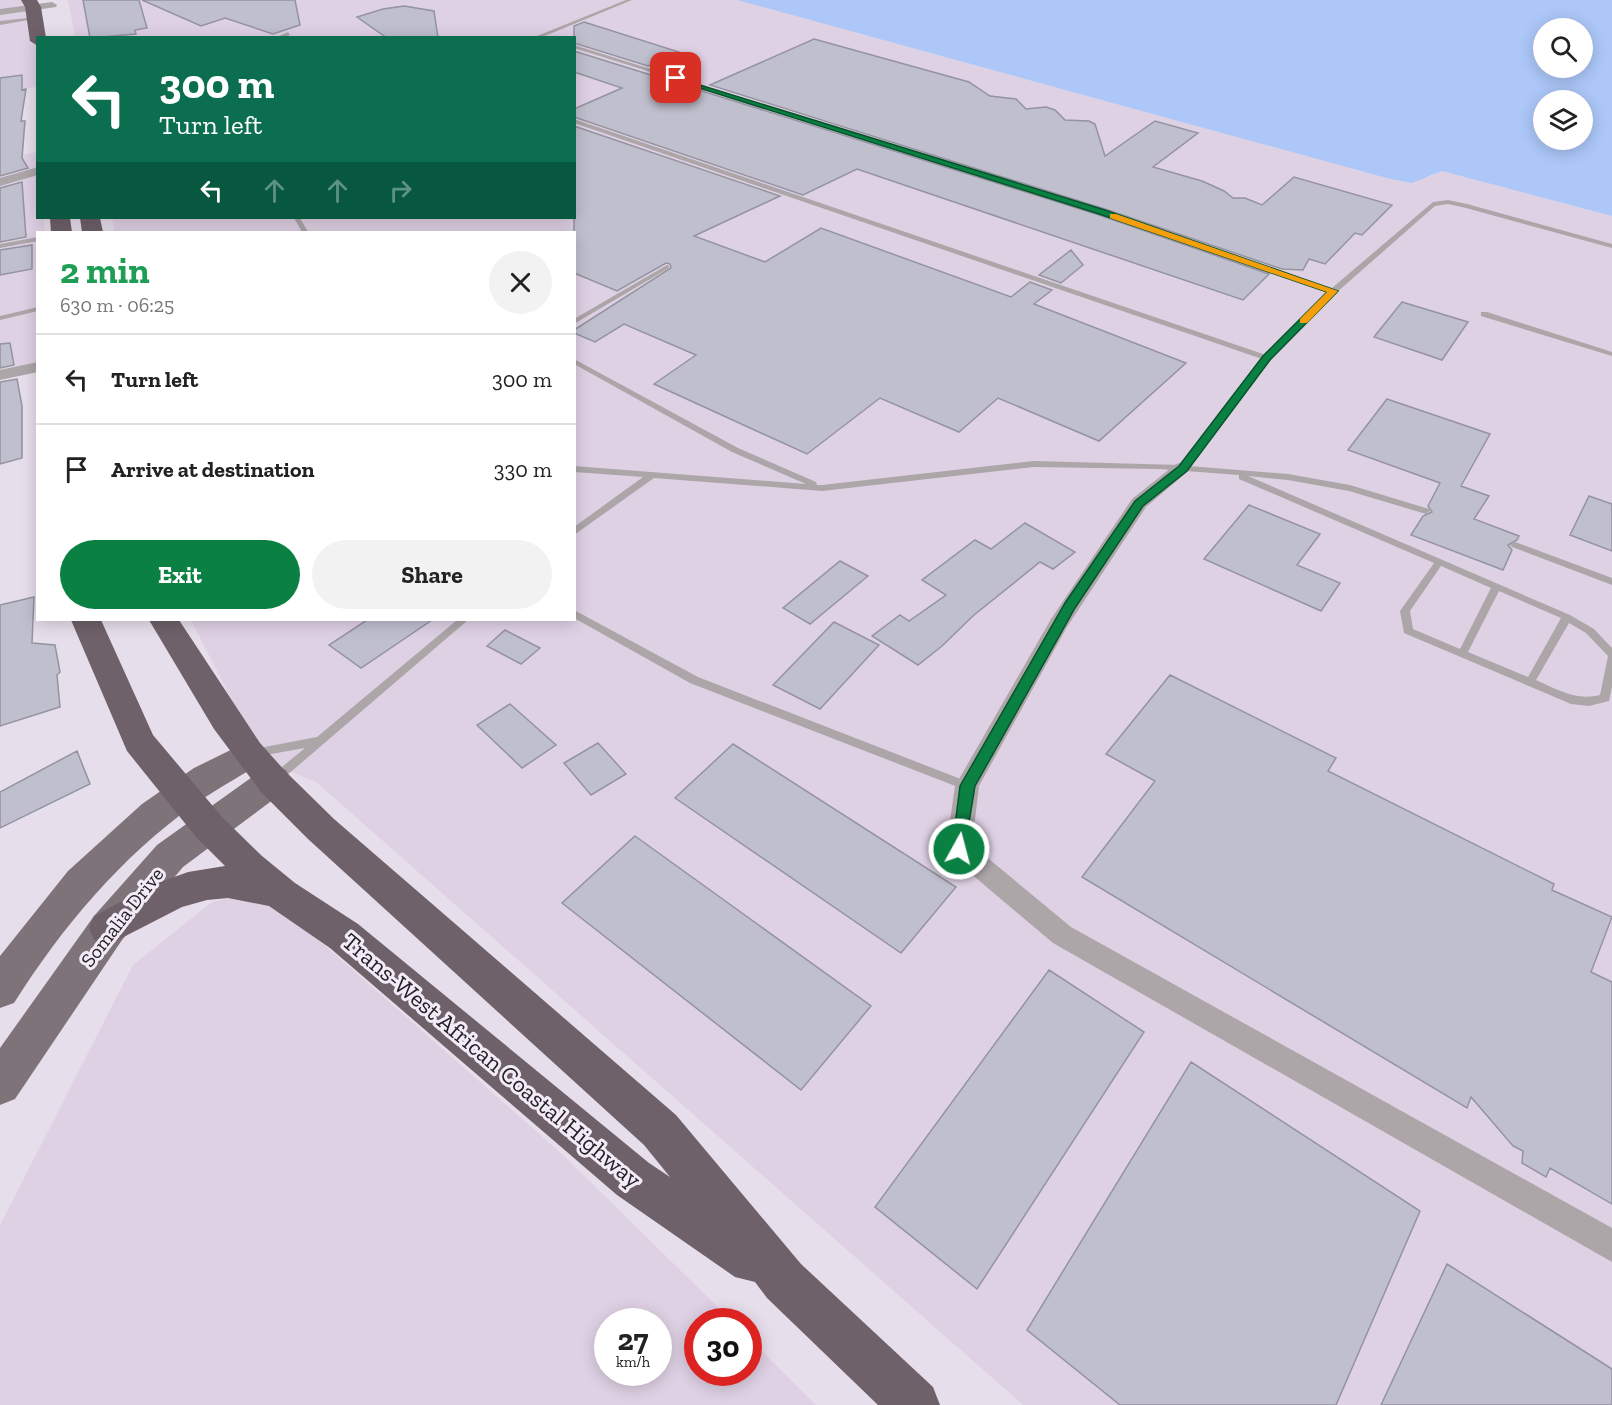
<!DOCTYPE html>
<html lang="en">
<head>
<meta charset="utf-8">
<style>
  body { margin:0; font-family:"Zilla Slab",serif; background:#f2f2f2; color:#222; height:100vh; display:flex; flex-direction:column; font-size:22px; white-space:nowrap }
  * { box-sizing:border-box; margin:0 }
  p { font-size:20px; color:#767676 }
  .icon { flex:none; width:33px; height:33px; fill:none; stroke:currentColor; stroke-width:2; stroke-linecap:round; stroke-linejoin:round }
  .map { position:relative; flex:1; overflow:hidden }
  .sheet { position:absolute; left:36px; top:231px; width:540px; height:390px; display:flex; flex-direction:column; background:#fff; border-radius:0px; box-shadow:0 3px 15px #0003 }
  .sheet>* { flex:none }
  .guide { position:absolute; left:36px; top:36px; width:540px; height:183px; border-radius:0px; box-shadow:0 3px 15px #0003; background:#0b6e4f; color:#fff; overflow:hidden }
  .controls { position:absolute; left:1533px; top:18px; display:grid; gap:12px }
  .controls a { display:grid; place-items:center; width:60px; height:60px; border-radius:50%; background:#fff; box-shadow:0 3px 15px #0003; font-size:30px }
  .speed { position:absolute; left:594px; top:1308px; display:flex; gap:12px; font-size:30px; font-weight:700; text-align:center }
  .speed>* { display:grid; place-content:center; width:78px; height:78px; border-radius:50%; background:#fff; box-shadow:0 3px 15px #0003; line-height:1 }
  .speed small { font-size:15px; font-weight:400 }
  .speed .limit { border:9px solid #d22; background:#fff; color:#111 }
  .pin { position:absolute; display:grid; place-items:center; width:51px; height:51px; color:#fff; margin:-26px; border-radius:12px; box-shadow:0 3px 9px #0006 }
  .me { position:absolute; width:66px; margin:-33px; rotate:7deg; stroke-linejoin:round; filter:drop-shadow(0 0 4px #0008) }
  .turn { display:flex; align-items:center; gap:21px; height:126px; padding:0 24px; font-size:27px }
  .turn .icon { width:78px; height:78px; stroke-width:2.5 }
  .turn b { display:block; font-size:42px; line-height:51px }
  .lanes { display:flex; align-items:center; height:57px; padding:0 24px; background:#0003; justify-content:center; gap:30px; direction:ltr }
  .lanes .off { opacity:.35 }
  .round { display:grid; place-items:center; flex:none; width:63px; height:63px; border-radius:32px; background:#f2f2f2 }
  .head { display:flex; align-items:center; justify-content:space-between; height:102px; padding:0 24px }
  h1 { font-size:36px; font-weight:700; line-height:45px; color:#1e9e55 }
  .cta { display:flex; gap:12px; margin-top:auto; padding:12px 24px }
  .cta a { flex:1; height:69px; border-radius:36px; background:#0b8043; color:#fff; font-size:24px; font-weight:700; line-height:69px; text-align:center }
  .cta a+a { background:#f2f2f2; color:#222 }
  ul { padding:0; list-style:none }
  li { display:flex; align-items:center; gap:18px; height:90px; padding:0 24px; border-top:2px solid #e0e0e0 }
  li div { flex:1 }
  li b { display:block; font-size:22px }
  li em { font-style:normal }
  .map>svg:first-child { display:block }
</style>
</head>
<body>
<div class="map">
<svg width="1612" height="1405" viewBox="0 0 1612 1405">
  <rect width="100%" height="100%" fill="#e7deeb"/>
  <!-- built -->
  <path fill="#dfd1e4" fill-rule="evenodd" d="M0 0H25L37 49 36 87 0 91Z
    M68 0H737L1390 179 1399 181 1429 177 1442 171 1612 216V1405H1023L316 782 263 761 191 620H574V232H115L112 218H574V38L75 37Z
    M37 152 38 218H44L45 232H38L37 362 0 373V159Z
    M263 891 562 1154 732 1321 698 1322V1372H748L749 1338 816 1405H0V1225L133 965 212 902ZM608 1322H658V1372H608Z"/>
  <!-- water -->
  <path fill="#acc7f8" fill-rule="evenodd" d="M737 0H1612V216L1442 171 1412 183 1390 179ZM1544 28H1582V68H1544ZM1544 100H1582V140H1544Z"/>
  <!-- building -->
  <path fill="#c0bfce" stroke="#9493a0" stroke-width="1.5" d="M83 0H139L147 28 135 30 136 34 90 38Z
    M142 0H295L300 25 273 34 225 18 201 26Z
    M404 6 434 11 438 38H387L357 17 383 9Z
    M584 22 679 52 648 66 574 43V26Z
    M814 39 969 82 990 96 1016 99 1026 109 1046 107 1055 110 1065 120 1089 121 1095 124 1105 156 1155 121 1198 133 1153 167 1202 181 1224 191 1233 198H1245L1262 205 1294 177 1392 205 1362 235 1355 233 1325 264 1309 259 1303 270 1282 269 1105 209 710 85Z
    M574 51 1099 215 1269 274 1243 300 857 169 803 195 574 117V109L622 88 574 72Z
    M22 75V90L26 89 21 121H25L22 158 28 168 0 176V78Z
    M574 126 780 196 694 236 765 262 821 228 1011 297 1030 282 1052 290 1034 304 1186 363 1099 441 998 398 959 432 880 398 807 454 654 384 696 355 624 324 595 342 574 333V330L671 268 670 264 666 263 617 291 574 273Z
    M22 182 26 237 0 242V188Z
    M32 245V269L0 275V250Z
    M1071 250 1083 265 1061 283 1039 275Z
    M1402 302 1468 322 1442 360 1374 337Z
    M10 343 14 365 0 368V344Z
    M17 379 22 406V458L0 464V382Z
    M1387 399 1490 434 1461 486 1489 496 1474 519 1519 536 1517 540 1508 545 1512 550 1503 570 1411 535 1423 516 1432 512 1428 506 1440 483 1348 450Z
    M1589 496 1612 504V551L1570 535Z
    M1249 505 1320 534 1297 565 1340 583 1321 611 1204 559Z
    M1025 523 1075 552 1053 569 1040 562 974 615 942 646 918 665 872 636 900 615 909 621 946 595 922 580 975 540 991 549Z
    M840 561 868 576 810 624 783 608Z
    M34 597 32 643 55 645 60 672 57 675 60 707 0 726V605Z
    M367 620H432L361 668 329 645Z
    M834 622 879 645 820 709 773 685Z
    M505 630 540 648 521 664 487 646Z
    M1170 675 1336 758 1328 771 1554 884 1552 890 1612 917 1591 972 1612 982V1204L1550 1168 1546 1177 1522 1163 1523 1151 1513 1146 1471 1097 1467 1108 1082 877 1155 781 1106 754Z
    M510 704 556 745 522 768 477 725Z
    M598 743 626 774 591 795 564 763Z
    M733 744 956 887 901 953 675 798Z
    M77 751 90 784 0 828V792Z
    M635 836 871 1006 801 1090 562 903Z
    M1049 970 1144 1032 977 1289 875 1207Z
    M1191 1062 1420 1211 1336 1405H1120L1027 1330Z
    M1447 1264 1612 1369V1405H1381Z"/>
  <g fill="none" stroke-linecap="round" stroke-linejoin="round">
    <!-- lane -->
    <path fill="#aca6a9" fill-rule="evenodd" d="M626 0H632L540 38H532Z
      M36 17 34 19 0 25V21Z
      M288 32 290 35 283 38H275Z
      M574 45 1104 211 1332 288 1433 202 1448 200 1467 204 1612 244V248L1466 208 1448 204 1435 206 1336 293 1270 360 1189 466 1288 474 1350 485 1429 509 1430 511 1426 514 1349 491 1288 480 1248 476 1570 615 1594 629 1612 648V687L1609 701 1589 706 1571 704 1404 633 1400 611 1434 563 1239 479V475L1159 469 1034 467 822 491 654 478 574 535V527L643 477 574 472V466L806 484 732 452 574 364V359L738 448 816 482 817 485H822L1034 461 1181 465 1262 359 574 123V119L1266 355 1328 292 1100 213 574 48ZM1441 566 1491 588 1460 649 1413 629 1410 611ZM1499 591 1561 618 1528 677 1468 652ZM1569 623 1586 633 1608 656 1600 695C1576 701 1558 690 1536 680Z
      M294 218H300L308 232H302Z
      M38 237V241L0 248V244Z
      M667 265 669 266V268L574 324V319Z
      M38 307V311L0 320V316Z
      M1481 312H1487L1612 352V356L1481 316Z
      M1515 542 1612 578V585L1512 547 1510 545Z
      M574 610 698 677 971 783 973 786 971 789H963L690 683 574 618Z
      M457 620H468L279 782H271L269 779 271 776 305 748 254 757 250 756 249 753 250 750 254 749 317 737Z"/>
    <!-- street -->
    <path fill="#aca6a9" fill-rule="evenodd" d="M52 2 57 5 56 7 0 15V9Z
      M38 167V175L0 186V178Z
      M38 362V372L0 380V370Z
      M1183 462 1192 468 1146 507 1067 627 979 786 972 845 1071 927 1612 1228V1262L1053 943 950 856 946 849 955 786 1051 619 1132 499 1176 464Z"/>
    <!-- primary -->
    <path fill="#7f737a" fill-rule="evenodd" d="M249 741 261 745 266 754 261 763C239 777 216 789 195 804 120 858 63 926 14 1003L0 1008V956L68 871 142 804 194 768Z
      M274 766 286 770 291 780 286 790 183 867 122 940 15 1099 0 1105V1048L94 916 157 845 262 770Z"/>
    <!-- highway -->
    <path fill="#6f6169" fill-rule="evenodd" d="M21 0H37L41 7 46 38H38V46L30 41 25 7Z
      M50 218H70L72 232H51Z
      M80 218H100L103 232H82Z
      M71 620H101L153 735 222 817 262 856 295 883 358 924 649 1163 670 1177 644 1145 308 839 261 792 214 729 149 620H179L260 743 286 772 334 819 676 1115 801 1264 933 1387 940 1405H878L767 1298 755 1282 735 1277 617 1195 330 948 269 906 228 898 207 900 182 907 108 945 94 940 89 928 94 916 155 884 188 872 225 866 196 837 127 751Z"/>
  </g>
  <!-- route -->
  <path fill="#0b8043" stroke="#07532c" stroke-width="1.5" d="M674 77 1105 210 1338 291 1270 360 1187 471 1143 506 1075 608 975 786 964 853H954L952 849 960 786 1065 603 1135 501 1179 466 1263 356 1327 292 1099 214 674 80Z"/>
  <!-- slow -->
  <path fill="#f59e0b" d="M1110 214H1116L1338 291 1307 323H1300V319L1327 292 1110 218Z"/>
  <g text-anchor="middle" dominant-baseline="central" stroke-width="6" stroke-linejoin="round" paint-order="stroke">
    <!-- street labels -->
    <g font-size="20" fill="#242125" stroke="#f4ebf8">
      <text transform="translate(122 917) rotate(-52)">Somalia Drive</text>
    </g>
    <!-- near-street labels -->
    <g font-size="24" fill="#242125" stroke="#f4ebf8">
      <text transform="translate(492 1060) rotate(40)">Trans-West African Coastal Highway</text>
    </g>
  </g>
</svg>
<div class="controls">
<a><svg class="icon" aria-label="search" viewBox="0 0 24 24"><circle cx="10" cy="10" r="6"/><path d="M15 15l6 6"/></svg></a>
<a><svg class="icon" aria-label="layers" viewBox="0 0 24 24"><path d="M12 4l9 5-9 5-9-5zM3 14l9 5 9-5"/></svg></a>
</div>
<div class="speed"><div>27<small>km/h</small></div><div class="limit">30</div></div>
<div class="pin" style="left:676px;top:78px;background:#d93025"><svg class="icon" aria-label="arrive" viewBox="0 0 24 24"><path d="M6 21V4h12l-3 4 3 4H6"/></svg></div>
<svg class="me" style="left:959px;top:849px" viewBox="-20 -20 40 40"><circle r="17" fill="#0b8043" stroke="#fff" stroke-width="3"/><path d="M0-11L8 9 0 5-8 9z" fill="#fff"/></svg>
<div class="guide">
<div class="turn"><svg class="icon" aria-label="left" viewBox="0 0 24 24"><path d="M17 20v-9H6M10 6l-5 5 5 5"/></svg><div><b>300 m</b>Turn left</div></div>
<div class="lanes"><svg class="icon" aria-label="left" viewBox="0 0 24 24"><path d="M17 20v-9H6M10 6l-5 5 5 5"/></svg><svg class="icon off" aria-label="ahead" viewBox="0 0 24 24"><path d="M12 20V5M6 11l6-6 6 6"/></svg><svg class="icon off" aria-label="ahead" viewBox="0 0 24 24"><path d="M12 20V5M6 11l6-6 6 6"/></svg><svg class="icon off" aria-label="right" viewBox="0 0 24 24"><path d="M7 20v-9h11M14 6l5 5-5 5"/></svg></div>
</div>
<section class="sheet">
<div class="head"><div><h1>2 min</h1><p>630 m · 06:25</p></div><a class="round"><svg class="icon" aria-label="close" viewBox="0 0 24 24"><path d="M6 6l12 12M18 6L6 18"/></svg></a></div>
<ul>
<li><svg class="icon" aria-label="left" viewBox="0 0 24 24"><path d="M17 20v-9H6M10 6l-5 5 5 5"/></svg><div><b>Turn left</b></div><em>300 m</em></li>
<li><svg class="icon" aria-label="arrive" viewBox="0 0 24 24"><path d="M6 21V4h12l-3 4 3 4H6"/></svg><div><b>Arrive at destination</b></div><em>330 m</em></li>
</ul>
<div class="cta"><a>Exit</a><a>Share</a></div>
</section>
</div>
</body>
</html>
